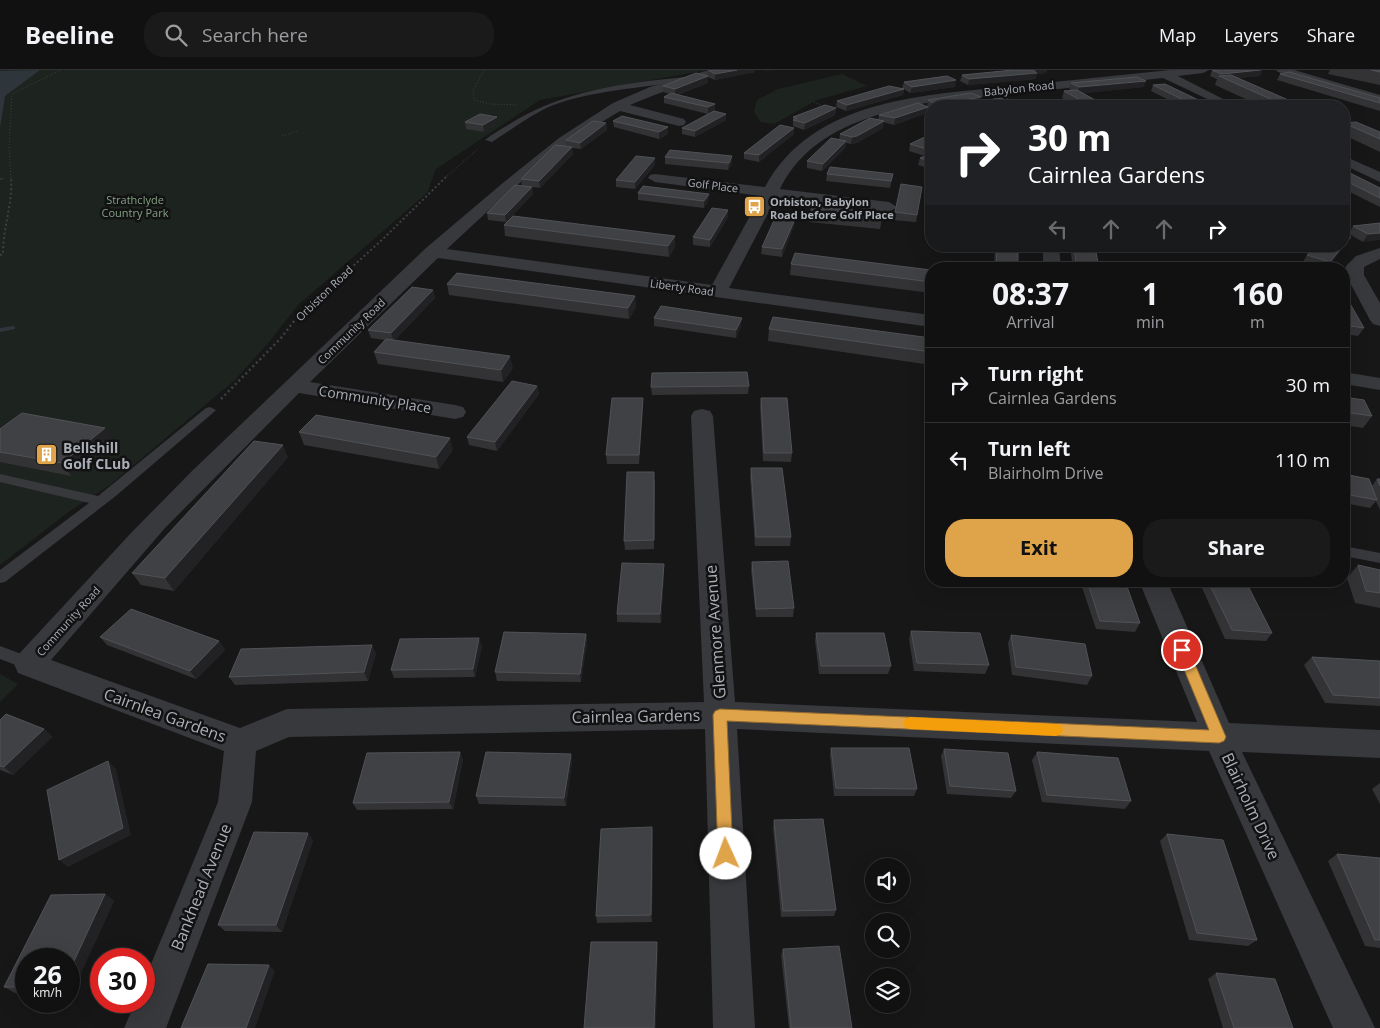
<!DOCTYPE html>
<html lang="en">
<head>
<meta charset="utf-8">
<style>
  body { margin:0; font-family:"Open Sans",sans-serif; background:#1a1a1b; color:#f1f3f6; height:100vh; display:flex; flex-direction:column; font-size:19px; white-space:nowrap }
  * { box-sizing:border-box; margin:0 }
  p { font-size:16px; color:#9c9d9f }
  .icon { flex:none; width:28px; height:28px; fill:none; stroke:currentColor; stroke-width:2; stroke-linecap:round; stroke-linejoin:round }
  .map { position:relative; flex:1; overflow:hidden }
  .panel { position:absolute; left:925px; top:192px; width:425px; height:325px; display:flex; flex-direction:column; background:#111112; border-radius:20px; box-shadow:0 5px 20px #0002,0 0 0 1px #303132 }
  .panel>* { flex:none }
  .guide { position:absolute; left:925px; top:30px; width:425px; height:152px; border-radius:20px; box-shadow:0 5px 20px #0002,0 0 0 1px #303132; background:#202124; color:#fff; overflow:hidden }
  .controls { position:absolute; left:865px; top:788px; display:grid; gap:10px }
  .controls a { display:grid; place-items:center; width:45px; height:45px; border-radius:50%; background:#111112; box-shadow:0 5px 20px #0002,0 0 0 1px #303132; font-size:25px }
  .speed { position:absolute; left:15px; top:878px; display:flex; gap:10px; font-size:25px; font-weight:700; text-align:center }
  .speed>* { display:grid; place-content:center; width:65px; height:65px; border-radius:50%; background:#111112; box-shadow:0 5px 20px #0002,0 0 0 1px #303132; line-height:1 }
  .speed small { font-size:12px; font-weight:400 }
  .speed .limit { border:8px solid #d22; background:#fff; color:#111 }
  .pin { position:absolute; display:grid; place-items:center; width:42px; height:42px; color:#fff; margin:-21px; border:2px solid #fff; border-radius:50%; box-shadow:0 1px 5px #0007 }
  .me { position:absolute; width:55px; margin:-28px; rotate:358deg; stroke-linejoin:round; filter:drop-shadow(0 0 4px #0008) }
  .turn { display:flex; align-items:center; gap:18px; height:105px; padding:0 20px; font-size:22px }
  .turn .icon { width:65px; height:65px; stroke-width:2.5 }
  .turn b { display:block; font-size:35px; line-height:42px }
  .lanes { display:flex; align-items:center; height:48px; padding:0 20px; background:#0003; justify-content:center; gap:25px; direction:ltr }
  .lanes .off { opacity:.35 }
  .eta { display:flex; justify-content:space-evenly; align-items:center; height:85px; text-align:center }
  .eta b { font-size:30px; font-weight:700; line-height:35px }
  .cta { display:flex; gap:10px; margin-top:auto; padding:10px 20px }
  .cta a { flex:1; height:58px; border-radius:20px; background:#dfa349; color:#111; font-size:20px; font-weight:700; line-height:58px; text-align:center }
  .cta a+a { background:#1a1a1b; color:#f1f3f6 }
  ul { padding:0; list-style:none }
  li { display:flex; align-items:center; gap:15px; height:75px; padding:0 20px; border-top:1px solid #303132 }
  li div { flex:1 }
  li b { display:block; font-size:19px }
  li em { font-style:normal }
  header { display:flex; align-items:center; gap:30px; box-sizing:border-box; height:70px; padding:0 25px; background:#111112; border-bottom:1px solid #303132 }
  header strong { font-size:24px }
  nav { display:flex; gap:28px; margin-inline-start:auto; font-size:18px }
  .search { width:350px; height:45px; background:#1a1a1b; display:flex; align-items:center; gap:12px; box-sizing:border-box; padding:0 18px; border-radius:20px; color:#9c9d9f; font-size:19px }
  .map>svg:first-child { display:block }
</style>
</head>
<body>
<header>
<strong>Beeline</strong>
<div class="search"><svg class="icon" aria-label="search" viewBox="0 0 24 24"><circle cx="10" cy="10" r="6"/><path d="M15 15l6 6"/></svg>Search here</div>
<nav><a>Map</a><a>Layers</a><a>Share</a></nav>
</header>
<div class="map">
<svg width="1380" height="958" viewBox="0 0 1380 958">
  <rect width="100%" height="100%" fill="#171718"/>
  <!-- green -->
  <path fill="#1d231e" d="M0 0H707L540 30 436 99 427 123 298 235 270 271 235 310 110 415 70 441 0 495Z
    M842 4 867 16 817 30 774 54 761 52 754 42 757 30 778 19Z
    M0 604 18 614 0 632Z"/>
  <!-- water -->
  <path fill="#2e363b" d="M40 0 5 26 0 58V1Z"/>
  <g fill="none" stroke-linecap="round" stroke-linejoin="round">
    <!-- stream -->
    <path fill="#2e363b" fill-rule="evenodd" d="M0 108H3L4 109 0 110Z
      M13 256 15 257V259L0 262V258Z"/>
    <!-- path-far2 -->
    <path stroke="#3e4044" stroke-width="1" stroke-dasharray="1 2" stroke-linecap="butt" d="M484 0 473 21 474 30 490 34 517 35
      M814 32 825 37
      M282 66 298 61
      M11 108 9 76 12 24 61 0
      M445 108 478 79"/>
    <!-- path-far1 -->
    <path stroke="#3e4044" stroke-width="2" stroke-dasharray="2 2.5" stroke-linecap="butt" d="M0 185 3 184C3 156 13 134 11 107
      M297 247 383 169 446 107"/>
    <!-- path -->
    <path stroke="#3e4044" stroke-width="2.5" stroke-dasharray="2 3" stroke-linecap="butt" d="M221 329 281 268 298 246"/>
    <!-- lane -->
    <path fill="#38393d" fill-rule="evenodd" d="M685 7 687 10C641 19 596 19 551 36 530 45 511 60 492 72L485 70C492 64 500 60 508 55 561 21 623 13 685 7Z
      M210 337 216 340 214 342 117 425 5 512 0 513V500L89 433 0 412V404L98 426 206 338Z
      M1344 476 1380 483V493L1344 486Z
      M0 576 35 589 37 594 35 599 29 600 0 589Z"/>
    <!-- street -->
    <path fill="#38393d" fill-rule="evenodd" d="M709 0H730L728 2C694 11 662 21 630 35L684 49 686 52 684 55 679 56 620 41C556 78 501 128 447 179L712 215 761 126 655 112 648 108 650 105 655 104 765 117C813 28 926 25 1015 16 1066 11 1118 5 1170 0H1209L1203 3 1178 6 1237 36H1222L1163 8 926 33C868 45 808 62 780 119L889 132 897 137 889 142 776 128 729 218 931 245V257L438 188 310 312 455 335 463 337 466 342 463 347 455 349 299 323 165 458 51 590 240 658 287 639 704 632 691 346 694 341 702 339 710 341 713 346 735 632 1197 652 1139 511H1167L1229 653 1380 660V688L1242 682 1375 958H1333L1209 681 737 659 755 958H713L705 659 289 667 256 681 252 732 166 958H124L136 931H144V911L218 732 224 681 18 603 14 594 18 585 131 463 192 401 426 178 504 112 559 68 613 33 650 17Z
      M1276 0H1294L1380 25V33L1278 2Z
      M1344 86 1380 102V112L1344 95Z
      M1043 176H1059L1061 199H1043Z
      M1380 178V189L1364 197V205L1380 233V256L1373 254 1370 250 1346 205V196L1356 186Z
      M1344 302 1380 308V320L1344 314Z"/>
  </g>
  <!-- wall -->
  <path fill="#333336" d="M708 0 755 2 715 10 708 7V13L677 25 715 34V40L708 44 664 33V27L670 24 663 22V16L707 6Z
    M1013 0H1047L1046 3 1037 4 1035 9 968 15 960 11 962 5Z
    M1212 0H1262L1260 6 1237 8 1302 36H1261L1215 15 1217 9 1210 6Z
    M1330 0H1380V15L1328 4Z
    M1280 4 1380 28V41L1277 10Z
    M904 12 955 17 910 23 904 19 903 25 846 41 836 37 837 31 902 18Z
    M1071 13 1144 17 1083 23 1106 36H1077L1062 28 1064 21H1072L1069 19Z
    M1153 15 1211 36H1181L1151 21Z
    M993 29 1020 36H992L991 35Z
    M928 30 979 33 963 36H931V39L928 37 927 43 894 55 883 52V58L857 73 851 74 846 73 845 78 822 101 807 98V91L839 70 840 64 878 50 879 45 927 36Z
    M836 38 835 45 804 60 793 56V47Z
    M726 50 695 67 682 64V58Z
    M613 51 668 57V64L659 69 614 57Z
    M465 52 498 53 484 62 466 59Z
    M606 53 607 60 581 79 572 78 573 84 540 118 532 117 533 124 506 152 488 150 487 143 522 116 521 109 566 76V70Z
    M1344 53 1380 62V82L1344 65Z
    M794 58V64L759 92 744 89V83Z
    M931 64 925 86 909 81 910 74Z
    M931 84V99L918 95 920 88Z
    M665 87 732 93 728 100 665 94Z
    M655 95 635 119 616 117V110Z
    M1344 100 1380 118V137L1344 119Z
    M827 104H893L890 118 826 111Z
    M901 114 922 117 916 152 893 150Z
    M638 123 709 124 708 131 704 138 638 130Z
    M728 140V147L710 177 693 175V167Z
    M883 143 880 159 809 152 810 144Z
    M795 149 794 156 782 187 761 184 762 177Z
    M1380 153 1363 172 1349 164 1353 156Z
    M504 155 675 177 669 187 505 166Z
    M1346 174 1326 199 1303 192 1307 185Z
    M995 176H1018V199H994Z
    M1070 176H1095L1099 199H1073Z
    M791 194 931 200V223L790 205Z
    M447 214 635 226 636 237 629 249 449 225Z
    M433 220 435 228 395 270 513 298 503 312 378 294 374 282 385 270 371 268 368 260Z
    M1344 223 1364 258 1358 266 1344 264Z
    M654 248 741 256 736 268 654 256Z
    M769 259 931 268V295L768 271Z
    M537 316 539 324 497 381 469 375 467 367Z
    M749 316 748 324 652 325 651 317Z
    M1344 327 1372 346 1363 358 1344 355Z
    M761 328 792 383 791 392 763 391 760 336Z
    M643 337 639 394H607L606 385Z
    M0 359 113 370 71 406 0 392Z
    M299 362 453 380 439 399 304 375Z
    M288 387 174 521 141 515 132 503Z
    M751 398 791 467 790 476H755L750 407Z
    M1344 404 1372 416 1377 409H1380V440L1376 431 1370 438 1344 433Z
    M655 410 654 479 625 480 624 471Z
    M752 492 794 538 793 547H756L751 500Z
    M1358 495 1380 500V538L1355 533 1347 508Z
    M664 502 661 553 617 552V544Z
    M1080 511H1125L1140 553 1135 562 1096 559Z
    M1206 511H1234L1272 563 1266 571 1225 569 1202 518Z
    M911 561 989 595 985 604 914 601 909 569Z
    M816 563 891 596 888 604H819L815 571Z
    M586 564 587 572 581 612 497 611 495 602Z
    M1011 565 1092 606 1087 615 1012 605 1008 573Z
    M100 567 219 571 225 580 196 609 107 575Z
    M482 576 475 607 394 608 391 600Z
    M376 583 368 611 235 615 229 607Z
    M1312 587 1380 591V636L1325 633 1304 595Z
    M0 650 44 659 52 667 13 705 0 700Z
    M831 678 917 719 914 726H834L830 685Z
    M944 679 1016 721 1011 728 947 724 941 686Z
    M460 682 463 690 453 739 357 740 353 733Z
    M1037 682 1131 731 1125 739 1042 732 1032 690Z
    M571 684 572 691 566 736 479 734 476 726Z
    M1380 713V734L1372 719Z
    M774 750 836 840 834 846 781 847 773 758Z
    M1167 764 1257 870 1248 876 1189 870 1160 771Z
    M653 765 652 852 597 853 596 846Z
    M313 770 282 862 225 861 218 855Z
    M1337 784 1380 788V878L1365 876 1328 791Z
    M105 824 114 831 72 922H69V889H26V923H15L4 917 51 825Z
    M783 879 852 958H789L781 885Z
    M1216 903 1293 958H1223L1208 909Z"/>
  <!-- shaded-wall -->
  <path fill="#222224" d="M737 0H755V2L715 10V4Z
    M764 0H777L764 1Z
    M1036 0H1047L1046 3 1037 4 1035 9 968 15 969 9 1035 3Z
    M1262 0 1260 6 1225 9 1220 7 1222 4Z
    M708 6V13L675 25V19Z
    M956 10 955 17 910 23 912 17Z
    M1146 11 1144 17 1077 24 1079 17Z
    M904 19 903 25 846 41 847 35Z
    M981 27 979 33 963 36H936L937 35Z
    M715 34V40L708 44V37Z
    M928 37 927 43 894 55 895 48Z
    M836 38 835 45 804 60 805 53Z
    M726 44V50L695 67V61Z
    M497 47 498 53 484 62 483 55Z
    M884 51 883 58 857 73 851 74 852 67Z
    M606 53 607 60 581 79 580 73Z
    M668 57V64L659 69V62Z
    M794 58V64L759 92V85Z
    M846 71 845 78 822 101 823 94Z
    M931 76V83L925 86 926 79Z
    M572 77 573 84 540 118 539 111Z
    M732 86V93L728 100 729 93Z
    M655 88V95L635 119V112Z
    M532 117 533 124 506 152 505 145Z
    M709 124 708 131 704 138V131Z
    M728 140V147L710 177V170Z
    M795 149 794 156 782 187V179Z
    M1380 163V170L1363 172 1368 164Z
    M675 166V177L669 187 668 176Z
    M1351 167 1346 174 1326 199 1330 192 1343 176H1344V175Z
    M433 220 435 228 394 271 391 263Z
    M635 226 636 237 629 249 628 238Z
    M742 248 741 256 736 268V260Z
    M510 286 513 298 503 312 501 300Z
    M537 316 539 324 497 381 495 372Z
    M643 328V337L639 394V385Z
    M105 358 113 370 71 406 62 393Z
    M450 368 453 380 439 399 436 387Z
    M283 375 288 387 174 521 165 508Z
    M664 494V502L661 553 660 544Z
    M586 564 587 572 581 612 580 604Z
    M479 568 482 576 475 607 473 599Z
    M219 571 225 580 196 609 190 601Z
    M372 575 376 583 368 611 364 602Z
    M44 659 52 667 13 705 4 697Z
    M460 682 463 690 453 739 449 732Z
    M571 684 572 691 566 736 564 728Z
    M108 691 116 699 131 765 68 797 59 790Z
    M652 757 653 765 652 852 651 845Z
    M308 763 313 770 282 862 276 855Z
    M105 824 114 831 72 922 69 920V902Z
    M657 872 658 881 656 958H654Z
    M269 895 275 901 255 958H246Z"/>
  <!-- building -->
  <path fill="#404144" stroke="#505256" d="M708 0H737L715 4Z
    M1013 0H1032L1037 3 969 9 962 5Z
    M1212 0H1260L1222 4Z
    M1371 0H1380V2Z
    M1289 2 1380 28V33L1280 4Z
    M696 3 708 6 675 19 663 16Z
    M1231 5 1302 36H1286L1219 6Z
    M947 6 956 10 912 17 904 12Z
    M1137 7 1146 11 1079 17 1071 13Z
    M1165 14 1211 36H1196L1153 15Z
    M889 16 904 19 847 35 837 31Z
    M1077 20 1106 36H1091L1064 21Z
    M671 23 715 34 708 37 664 27Z
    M971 23 981 27 937 35 928 30Z
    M1006 28 1020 36H1004L993 29Z
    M918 33 928 37 895 48 879 45Z
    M825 35 836 38 805 53 793 50 797 48 793 47Z
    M714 41 726 44 695 61 682 58Z
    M480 44 497 47 483 55 465 52Z
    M622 46 668 57 659 62 613 51Z
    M870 48 884 51 857 66 852 67 840 64Z
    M593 51 606 53 580 73 566 70Z
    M1356 52 1380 62V69L1344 53Z
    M780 55 794 58 759 85 744 83Z
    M931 64V76L926 79 910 74Z
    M831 68 846 71 823 94 807 91Z
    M555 75 572 77 539 111 521 109Z
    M670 80 732 86 729 93 665 87Z
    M929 84H931V92L920 88Z
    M636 86 655 88 635 112 616 110Z
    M830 97 893 104 891 111 827 104Z
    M1344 100 1380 118V128L1344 110Z
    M901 114 922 117 917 145 895 142Z
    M515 115 532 117 505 145 487 143Z
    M643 116 709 124 704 131 638 123Z
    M812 136 883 143 881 151 810 144Z
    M712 138 728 140 710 170 693 167Z
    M513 146 675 166 668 176 504 155Z
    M776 146 795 149 782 179 762 177Z
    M1380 153V163L1368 164 1353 156Z
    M1344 165 1351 167 1344 175Z
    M997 176H1018V199H996Z
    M1074 176H1095L1099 199H1077Z
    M1315 176H1343L1330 192 1307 185Z
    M795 183 931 200V212L791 194Z
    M457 203 635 226 628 238 447 214Z
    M412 217 433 220 391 263 368 260Z
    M1344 223 1364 258 1344 255Z
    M661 236 742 248 736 260 654 248Z
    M773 247 931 268V282L769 259Z
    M386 269 510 286 501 300 374 282Z
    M747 302 749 316 651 317 652 303Z
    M512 311 537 316 495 372 467 367Z
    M1344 327 1364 330 1372 346 1344 342Z
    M612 328H643L639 385H606Z
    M761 328H787L792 383H764Z
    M22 343 105 358 62 393 0 382V359Z
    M316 345 450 368 436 387 299 362Z
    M254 371 283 375 165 508 132 503Z
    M751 398H782L791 467H756Z
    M627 402H654V470L624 471Z
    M1344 404 1369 409 1377 430 1344 424Z
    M1377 409H1380V416Z
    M788 491 794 538 756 539 752 492Z
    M622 493 664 494 660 544H617Z
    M1358 495 1380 500V523L1366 521Z
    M1087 511H1125L1140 553 1100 551Z
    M1208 511 1246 512 1272 563 1232 560Z
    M131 539 219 571 190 601 100 567Z
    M911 561 980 563 989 595 917 593Z
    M504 562 586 564 580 604 495 602Z
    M816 563H884L891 596H821Z
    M1011 565 1085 574 1092 606 1016 597Z
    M479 568 473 599 391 600 400 569Z
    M372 575 364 602 229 607 241 579Z
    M1312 587 1380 591V628L1333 625Z
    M6 644 44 659 4 697 0 696V650Z
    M831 678H909L917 719 836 718Z
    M944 679 1008 683 1016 721 950 716Z
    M460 682 449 732 353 733 367 683Z
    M486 682 571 684 564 728 476 726Z
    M1037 682 1118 688 1131 731 1047 725Z
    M108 691 123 758 59 790 47 720Z
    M823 749 836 840 783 841 774 750Z
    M652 757 651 845 596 846 601 759Z
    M254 762 308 763 276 855H218Z
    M1167 764 1223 770 1257 870 1197 863Z
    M1337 784 1380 788V870H1375Z
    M105 824 69 902V889H26V917H4L51 825Z
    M591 872H657L654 958H584Z
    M839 876 852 958H791L783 879Z
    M208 894 269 895 246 958H181Z
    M1216 903 1275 909 1293 958H1234Z"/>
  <!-- route -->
  <path fill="#dfa349" stroke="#916a2f" d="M1182 575 1189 580 1226 667 1224 671 1219 673 727 651 733 784 731 789 726 791 720 789 718 784 713 645 715 641 720 639 1209 660 1176 580Z"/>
  <!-- slow -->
  <path fill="#f59e0b" d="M910 647 1056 654 1061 655 1063 660 1061 664 1056 666 910 659 905 657 903 653 905 649Z"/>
  <!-- icons -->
  <defs>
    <symbol id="bus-square" viewBox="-11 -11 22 22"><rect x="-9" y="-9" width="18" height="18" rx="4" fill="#dfa349" stroke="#121213"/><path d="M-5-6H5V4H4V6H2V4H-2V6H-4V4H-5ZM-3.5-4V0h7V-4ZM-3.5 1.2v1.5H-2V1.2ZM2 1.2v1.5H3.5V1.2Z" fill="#fff"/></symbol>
    <symbol id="building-square" viewBox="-11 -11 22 22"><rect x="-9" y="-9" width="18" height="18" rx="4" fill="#dfa349" stroke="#121213"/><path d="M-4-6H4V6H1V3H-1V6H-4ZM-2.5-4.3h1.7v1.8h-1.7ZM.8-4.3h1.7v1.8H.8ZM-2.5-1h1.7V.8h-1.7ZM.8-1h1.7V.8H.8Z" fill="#fff"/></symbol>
  </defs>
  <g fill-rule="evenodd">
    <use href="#bus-square" x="742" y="124" width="25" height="25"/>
    <use href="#building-square" x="34" y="372" width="25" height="25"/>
  </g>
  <g text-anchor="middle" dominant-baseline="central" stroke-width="5" stroke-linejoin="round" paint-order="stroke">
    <!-- far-street labels -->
    <g font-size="11" fill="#aaafb7" stroke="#121213">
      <text transform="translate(1019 18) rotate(-6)">Babylon Road</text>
      <text transform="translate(713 115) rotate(7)">Golf Place</text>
      <text transform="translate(682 217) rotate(8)">Liberty Road</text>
      <text transform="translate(324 223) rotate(-44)">Orbiston Road</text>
      <text transform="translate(351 261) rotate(-44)">Community Road</text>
      <text transform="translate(68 551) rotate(-48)">Community Road</text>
    </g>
    <!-- far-park labels -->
    <g font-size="11" fill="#83a083" stroke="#121213">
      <text x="135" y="129">Strathclyde<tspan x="135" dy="13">Country Park</tspan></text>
    </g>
    <!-- far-poi labels -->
    <g font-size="11" font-weight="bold" fill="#aaafb7" stroke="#121213" text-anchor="start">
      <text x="770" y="131">Orbiston, Babylon<tspan x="770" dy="13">Road before Golf Place</tspan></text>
    </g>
    <!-- street labels -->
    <g font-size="14" fill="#aaafb7" stroke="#121213">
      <text transform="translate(375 329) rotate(9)">Community Place</text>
    </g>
    <!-- poi labels -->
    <g font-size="14" font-weight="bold" fill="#aaafb7" stroke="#121213" text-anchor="start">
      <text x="63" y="377">Bellshill<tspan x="63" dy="16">Golf CLub</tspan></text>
    </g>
    <!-- near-street labels -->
    <g font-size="16" fill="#aaafb7" stroke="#121213">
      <text transform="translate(715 562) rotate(-94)">Glenmore Avenue</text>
      <text transform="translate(165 645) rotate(20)">Cairnlea Gardens</text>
      <text transform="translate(636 646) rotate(-1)">Cairnlea Gardens</text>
      <text transform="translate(1251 736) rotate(65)">Blairholm Drive</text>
      <text transform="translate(201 817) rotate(-68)">Bankhead Avenue</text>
    </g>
  </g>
</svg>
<div class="controls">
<a><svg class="icon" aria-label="sound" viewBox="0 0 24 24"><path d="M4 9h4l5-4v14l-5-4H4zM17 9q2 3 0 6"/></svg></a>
<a><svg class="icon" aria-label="search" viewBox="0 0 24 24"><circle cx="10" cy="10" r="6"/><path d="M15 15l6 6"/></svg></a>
<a><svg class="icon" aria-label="layers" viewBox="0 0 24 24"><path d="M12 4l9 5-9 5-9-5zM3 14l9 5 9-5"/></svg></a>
</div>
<div class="speed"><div>26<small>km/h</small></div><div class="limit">30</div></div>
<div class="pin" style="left:1182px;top:580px;background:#d93025"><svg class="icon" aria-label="arrive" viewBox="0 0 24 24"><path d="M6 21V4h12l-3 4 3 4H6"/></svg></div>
<svg class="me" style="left:726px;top:784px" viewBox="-20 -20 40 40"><circle r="19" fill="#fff"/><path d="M0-13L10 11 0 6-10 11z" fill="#dfa349"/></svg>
<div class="guide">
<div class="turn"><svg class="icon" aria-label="right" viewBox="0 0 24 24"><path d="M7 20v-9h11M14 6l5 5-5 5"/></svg><div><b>30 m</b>Cairnlea Gardens</div></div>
<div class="lanes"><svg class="icon off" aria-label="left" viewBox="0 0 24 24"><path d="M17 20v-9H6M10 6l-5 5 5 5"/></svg><svg class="icon off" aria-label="ahead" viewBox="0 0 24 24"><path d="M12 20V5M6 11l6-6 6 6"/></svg><svg class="icon off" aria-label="ahead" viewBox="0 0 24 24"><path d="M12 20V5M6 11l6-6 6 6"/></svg><svg class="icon" aria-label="right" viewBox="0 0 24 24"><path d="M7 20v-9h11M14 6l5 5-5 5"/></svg></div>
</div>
<section class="panel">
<div class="eta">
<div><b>08:37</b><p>Arrival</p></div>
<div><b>1</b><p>min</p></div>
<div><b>160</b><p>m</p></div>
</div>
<ul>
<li><svg class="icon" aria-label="right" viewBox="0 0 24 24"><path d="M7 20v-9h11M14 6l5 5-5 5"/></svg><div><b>Turn right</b><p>Cairnlea Gardens</p></div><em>30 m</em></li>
<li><svg class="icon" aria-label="left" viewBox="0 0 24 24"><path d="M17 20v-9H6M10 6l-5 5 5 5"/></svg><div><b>Turn left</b><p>Blairholm Drive</p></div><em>110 m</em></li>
</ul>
<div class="cta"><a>Exit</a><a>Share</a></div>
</section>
</div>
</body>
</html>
